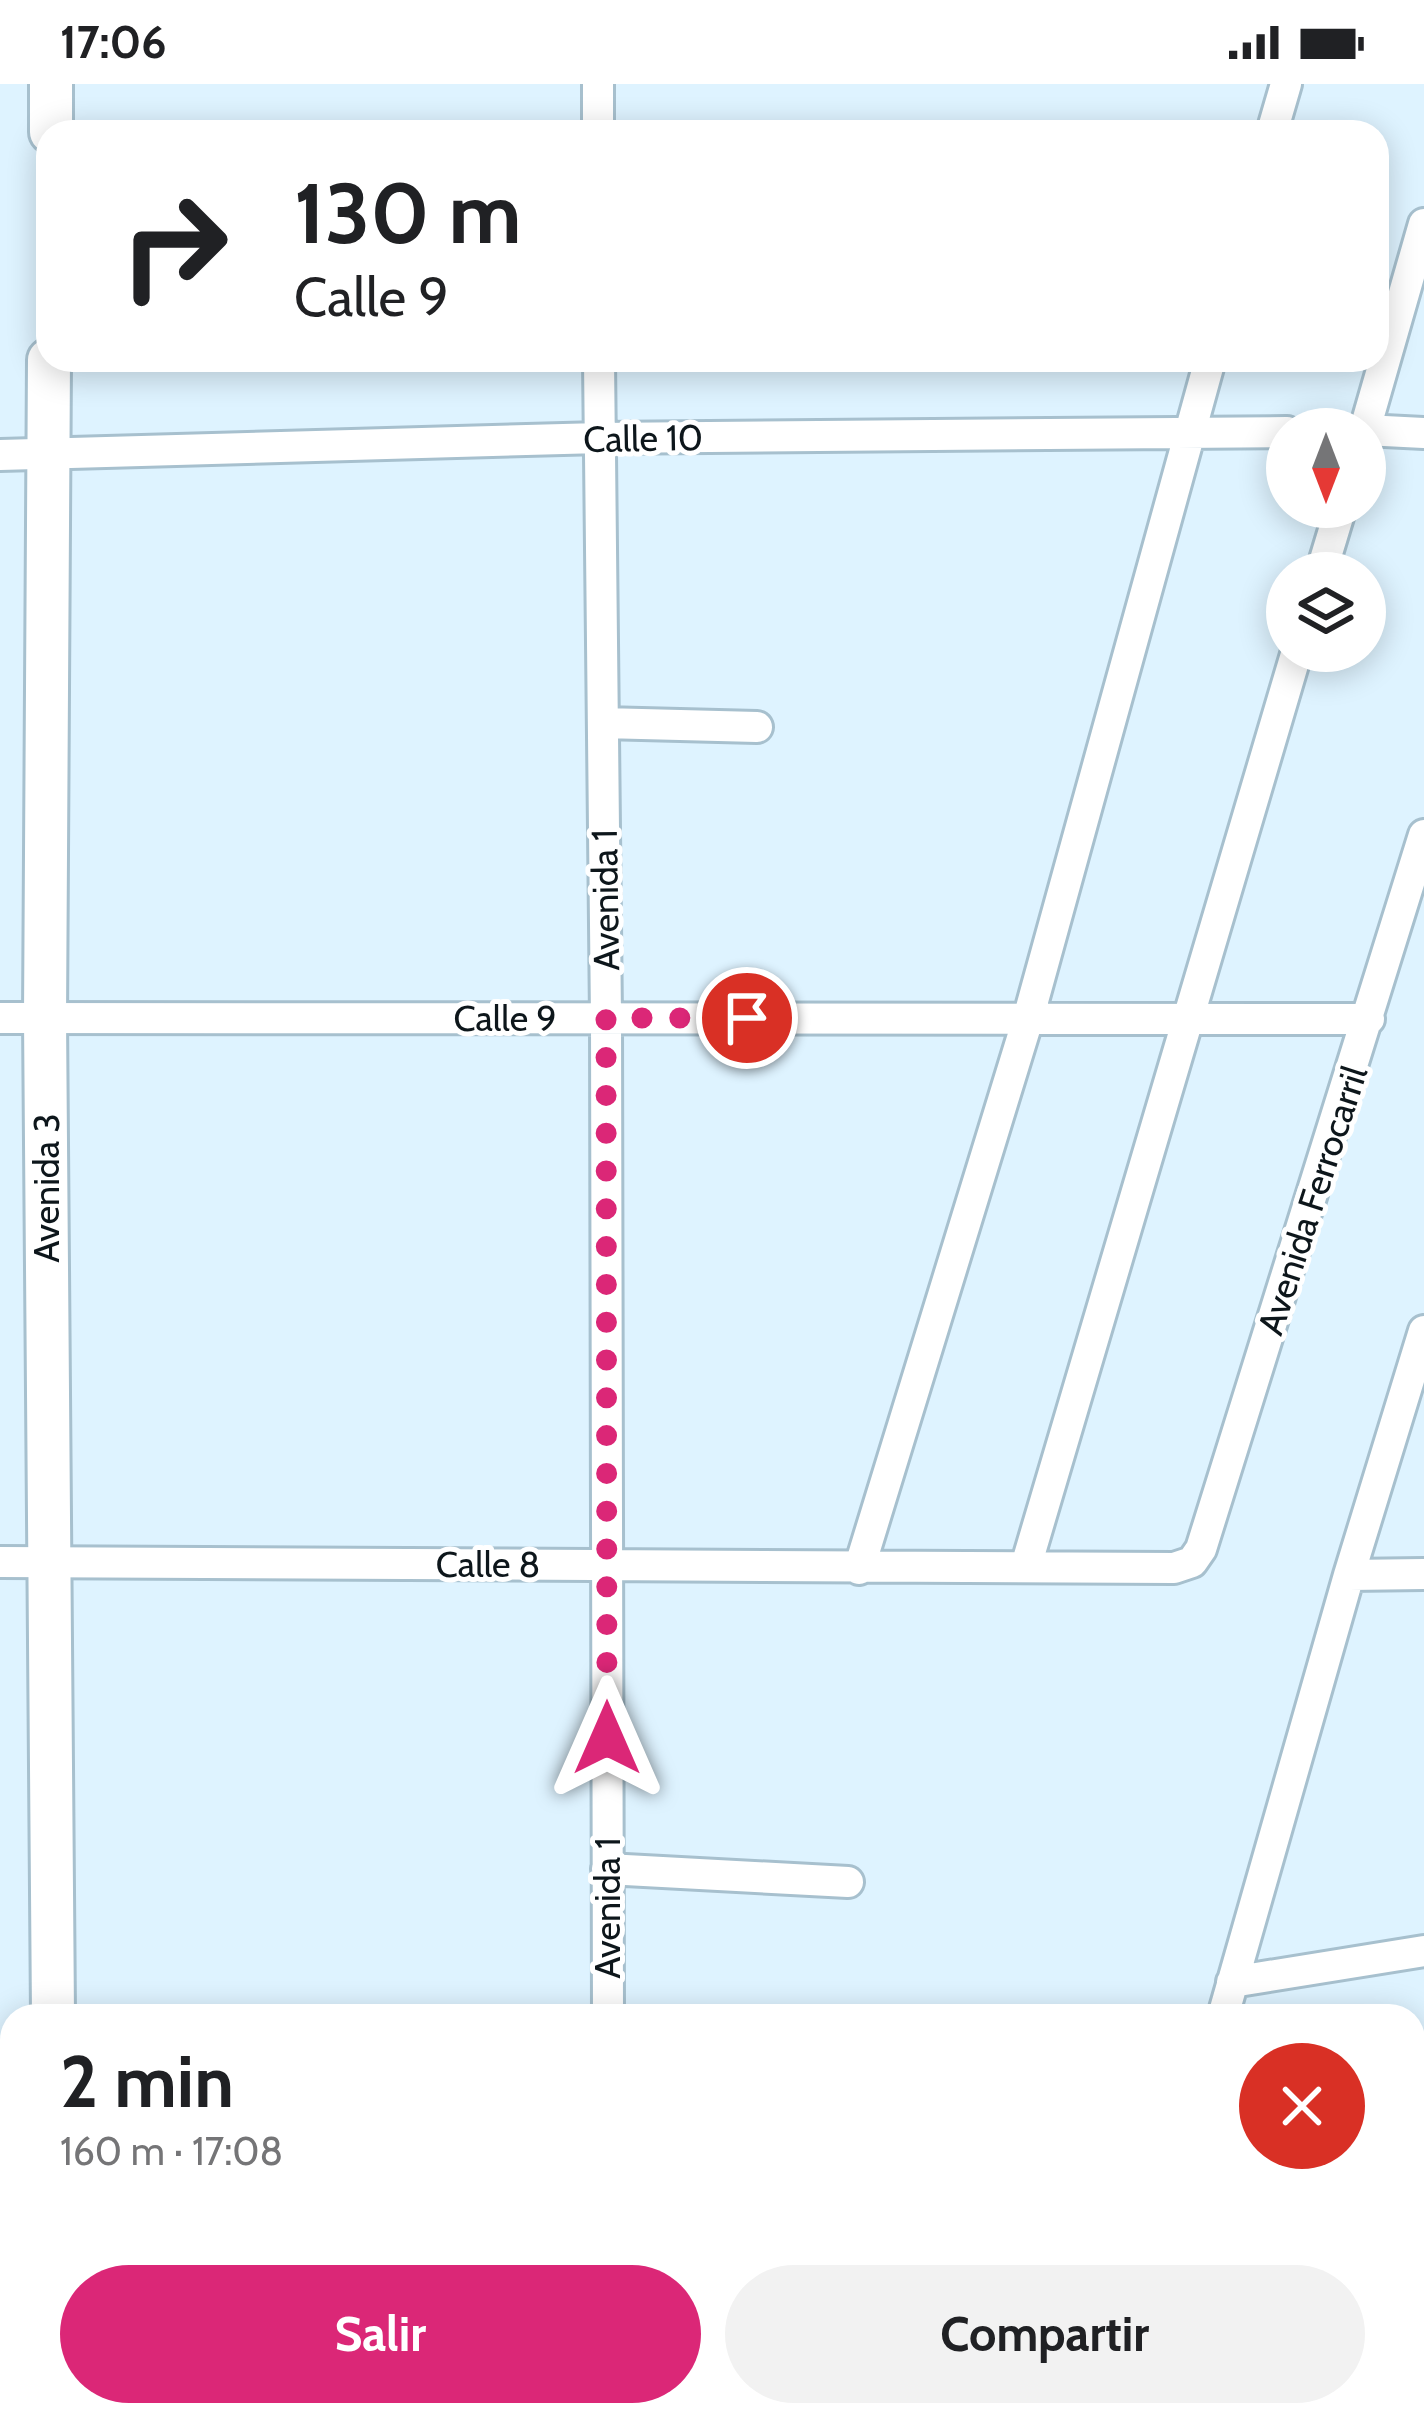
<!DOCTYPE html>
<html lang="es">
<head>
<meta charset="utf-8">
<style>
  body { margin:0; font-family:Cabin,sans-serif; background:#f2f2f2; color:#202124; height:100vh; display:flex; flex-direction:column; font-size:45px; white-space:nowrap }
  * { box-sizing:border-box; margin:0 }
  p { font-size:39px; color:#757577 }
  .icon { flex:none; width:66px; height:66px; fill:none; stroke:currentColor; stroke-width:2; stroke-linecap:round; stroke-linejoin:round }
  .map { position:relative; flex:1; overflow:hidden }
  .side { position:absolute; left:0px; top:1920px; width:1425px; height:423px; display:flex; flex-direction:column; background:#fff; border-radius:36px 36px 0 0; box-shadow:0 6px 30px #0003 }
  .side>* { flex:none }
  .guide { position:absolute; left:36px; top:36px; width:1353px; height:252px; border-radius:36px; box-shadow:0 6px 30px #0003; background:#fff; color:#202124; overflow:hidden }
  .needle { width:78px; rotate:180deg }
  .buttons { position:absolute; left:1266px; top:324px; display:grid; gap:24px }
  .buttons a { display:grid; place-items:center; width:120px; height:120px; border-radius:50%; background:#fff; box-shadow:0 6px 30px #0003; font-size:60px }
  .pin { position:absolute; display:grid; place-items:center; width:102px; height:102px; color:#fff; margin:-51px; border:6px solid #fff; border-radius:50%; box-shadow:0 3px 12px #0007 }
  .me { position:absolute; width:132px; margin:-66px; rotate:0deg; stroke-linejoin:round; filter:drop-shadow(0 0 9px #0008) }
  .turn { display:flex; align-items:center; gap:42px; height:252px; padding:0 60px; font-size:54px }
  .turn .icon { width:156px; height:156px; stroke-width:2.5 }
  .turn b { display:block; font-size:84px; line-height:102px }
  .round { display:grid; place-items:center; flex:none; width:126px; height:126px; border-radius:63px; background:#f2f2f2 }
  .head { display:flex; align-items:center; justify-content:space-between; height:204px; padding:0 60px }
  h1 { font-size:72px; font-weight:700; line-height:90px }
  .cta { display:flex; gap:24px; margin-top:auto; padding:24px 60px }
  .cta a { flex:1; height:138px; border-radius:72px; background:#db2777; color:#fff; font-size:48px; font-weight:700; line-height:138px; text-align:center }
  .cta a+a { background:#f2f2f2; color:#202124 }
  .status { display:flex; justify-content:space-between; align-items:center; height:84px; padding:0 60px; background:#fff; direction:ltr }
  .status svg { height:33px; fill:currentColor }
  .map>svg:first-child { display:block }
</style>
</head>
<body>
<div class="status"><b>17:06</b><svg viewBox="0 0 49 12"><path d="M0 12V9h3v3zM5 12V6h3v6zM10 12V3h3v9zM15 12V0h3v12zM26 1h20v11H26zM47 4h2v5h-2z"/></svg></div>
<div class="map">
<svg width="1424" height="2342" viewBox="0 0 1424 2342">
  <rect width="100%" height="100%" fill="#def3ff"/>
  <!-- green -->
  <path fill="#b2e2fc" d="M652 2331H831L821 2342H652Z"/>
  <!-- building -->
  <path fill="#c0dfe5" stroke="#97b5bb" stroke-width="3" d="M340 2331H407V2342H340Z
    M501 2331H567V2342H501Z"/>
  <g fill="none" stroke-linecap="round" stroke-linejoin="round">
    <defs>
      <path id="street" d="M598 0V48
        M1272 48 1286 0
        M599 276 606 934 608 1932
        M1365 345 1424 140
        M1365 346 1424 349
        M0 371 600 354 1287 348
        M1321 489 1341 423
        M603 639 757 643
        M0 934 1369 935
        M0 1478 1174 1484 1192 1478 1201 1465 1424 751
        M1026 1482 1297 567
        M859 1485 1028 935 1210 276
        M1349 1491 1424 1490
        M607 1785 848 1798
        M1232 1898 1424 1867
        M1223 1932 1349 1491 1424 1247
        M1413 2060 1424 2059
        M1413 2312 1424 2311
        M610 2331V2342
        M1157 2342V2331"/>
      <path id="secondary" d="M51 48V0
        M49 276 45 934 53 1932
        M0 2053H12
        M50 2342 51 2331"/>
      <path id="primary" d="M1015 2331 1043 2342
        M894 2342 916 2331"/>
    </defs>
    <!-- street casing -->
    <use href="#street" stroke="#a7c0ce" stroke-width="36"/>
    <!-- secondary casing -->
    <use href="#secondary" stroke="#a7c0ce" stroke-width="48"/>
    <!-- primary casing -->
    <use href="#primary" stroke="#a7c0ce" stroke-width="51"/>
    <!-- street -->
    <use href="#street" stroke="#fff" stroke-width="30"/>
    <!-- secondary -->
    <use href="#secondary" stroke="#fff" stroke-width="42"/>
    <!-- primary -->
    <use href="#primary" stroke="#fff" stroke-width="45"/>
  </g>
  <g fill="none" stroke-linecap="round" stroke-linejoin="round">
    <!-- route -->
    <path stroke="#db2777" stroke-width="21" stroke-dasharray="0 37.8" d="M607 1654 606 934H747"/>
  </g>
  <g text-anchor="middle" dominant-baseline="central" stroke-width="10" stroke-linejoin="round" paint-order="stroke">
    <!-- street labels -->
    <g font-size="36" fill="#0d161b" stroke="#fff">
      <text transform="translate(643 354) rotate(-1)">Calle 10</text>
      <text transform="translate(605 816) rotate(-91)">Avenida 1</text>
      <text x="505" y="934">Calle 9</text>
      <text transform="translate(46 1104) rotate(-90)">Avenida 3</text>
      <text transform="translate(1312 1116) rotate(-72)">Avenida Ferrocarril</text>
      <text x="488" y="1480">Calle 8</text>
      <text transform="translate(607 1824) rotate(-90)">Avenida 1</text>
    </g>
  </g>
</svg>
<div class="buttons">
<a><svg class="needle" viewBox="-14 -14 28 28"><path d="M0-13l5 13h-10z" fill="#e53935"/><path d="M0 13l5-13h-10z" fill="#757577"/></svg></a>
<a><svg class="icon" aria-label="layers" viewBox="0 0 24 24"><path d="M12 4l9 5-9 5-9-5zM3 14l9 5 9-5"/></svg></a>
</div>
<div class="pin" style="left:747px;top:934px;background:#d93025"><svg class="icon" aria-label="arrive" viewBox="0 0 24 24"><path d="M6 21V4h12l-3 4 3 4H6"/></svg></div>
<svg class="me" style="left:607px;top:1654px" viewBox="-20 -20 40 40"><path d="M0-17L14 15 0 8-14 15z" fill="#db2777" stroke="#fff" stroke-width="4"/></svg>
<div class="guide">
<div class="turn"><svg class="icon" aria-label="right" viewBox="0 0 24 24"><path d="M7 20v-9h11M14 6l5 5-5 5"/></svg><div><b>130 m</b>Calle 9</div></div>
</div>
<section class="side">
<div class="head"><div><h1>2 min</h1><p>160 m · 17:08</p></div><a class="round" style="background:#d93025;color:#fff"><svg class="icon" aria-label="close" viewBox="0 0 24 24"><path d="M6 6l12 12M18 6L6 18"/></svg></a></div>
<div class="cta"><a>Salir</a><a>Compartir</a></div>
</section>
</div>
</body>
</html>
